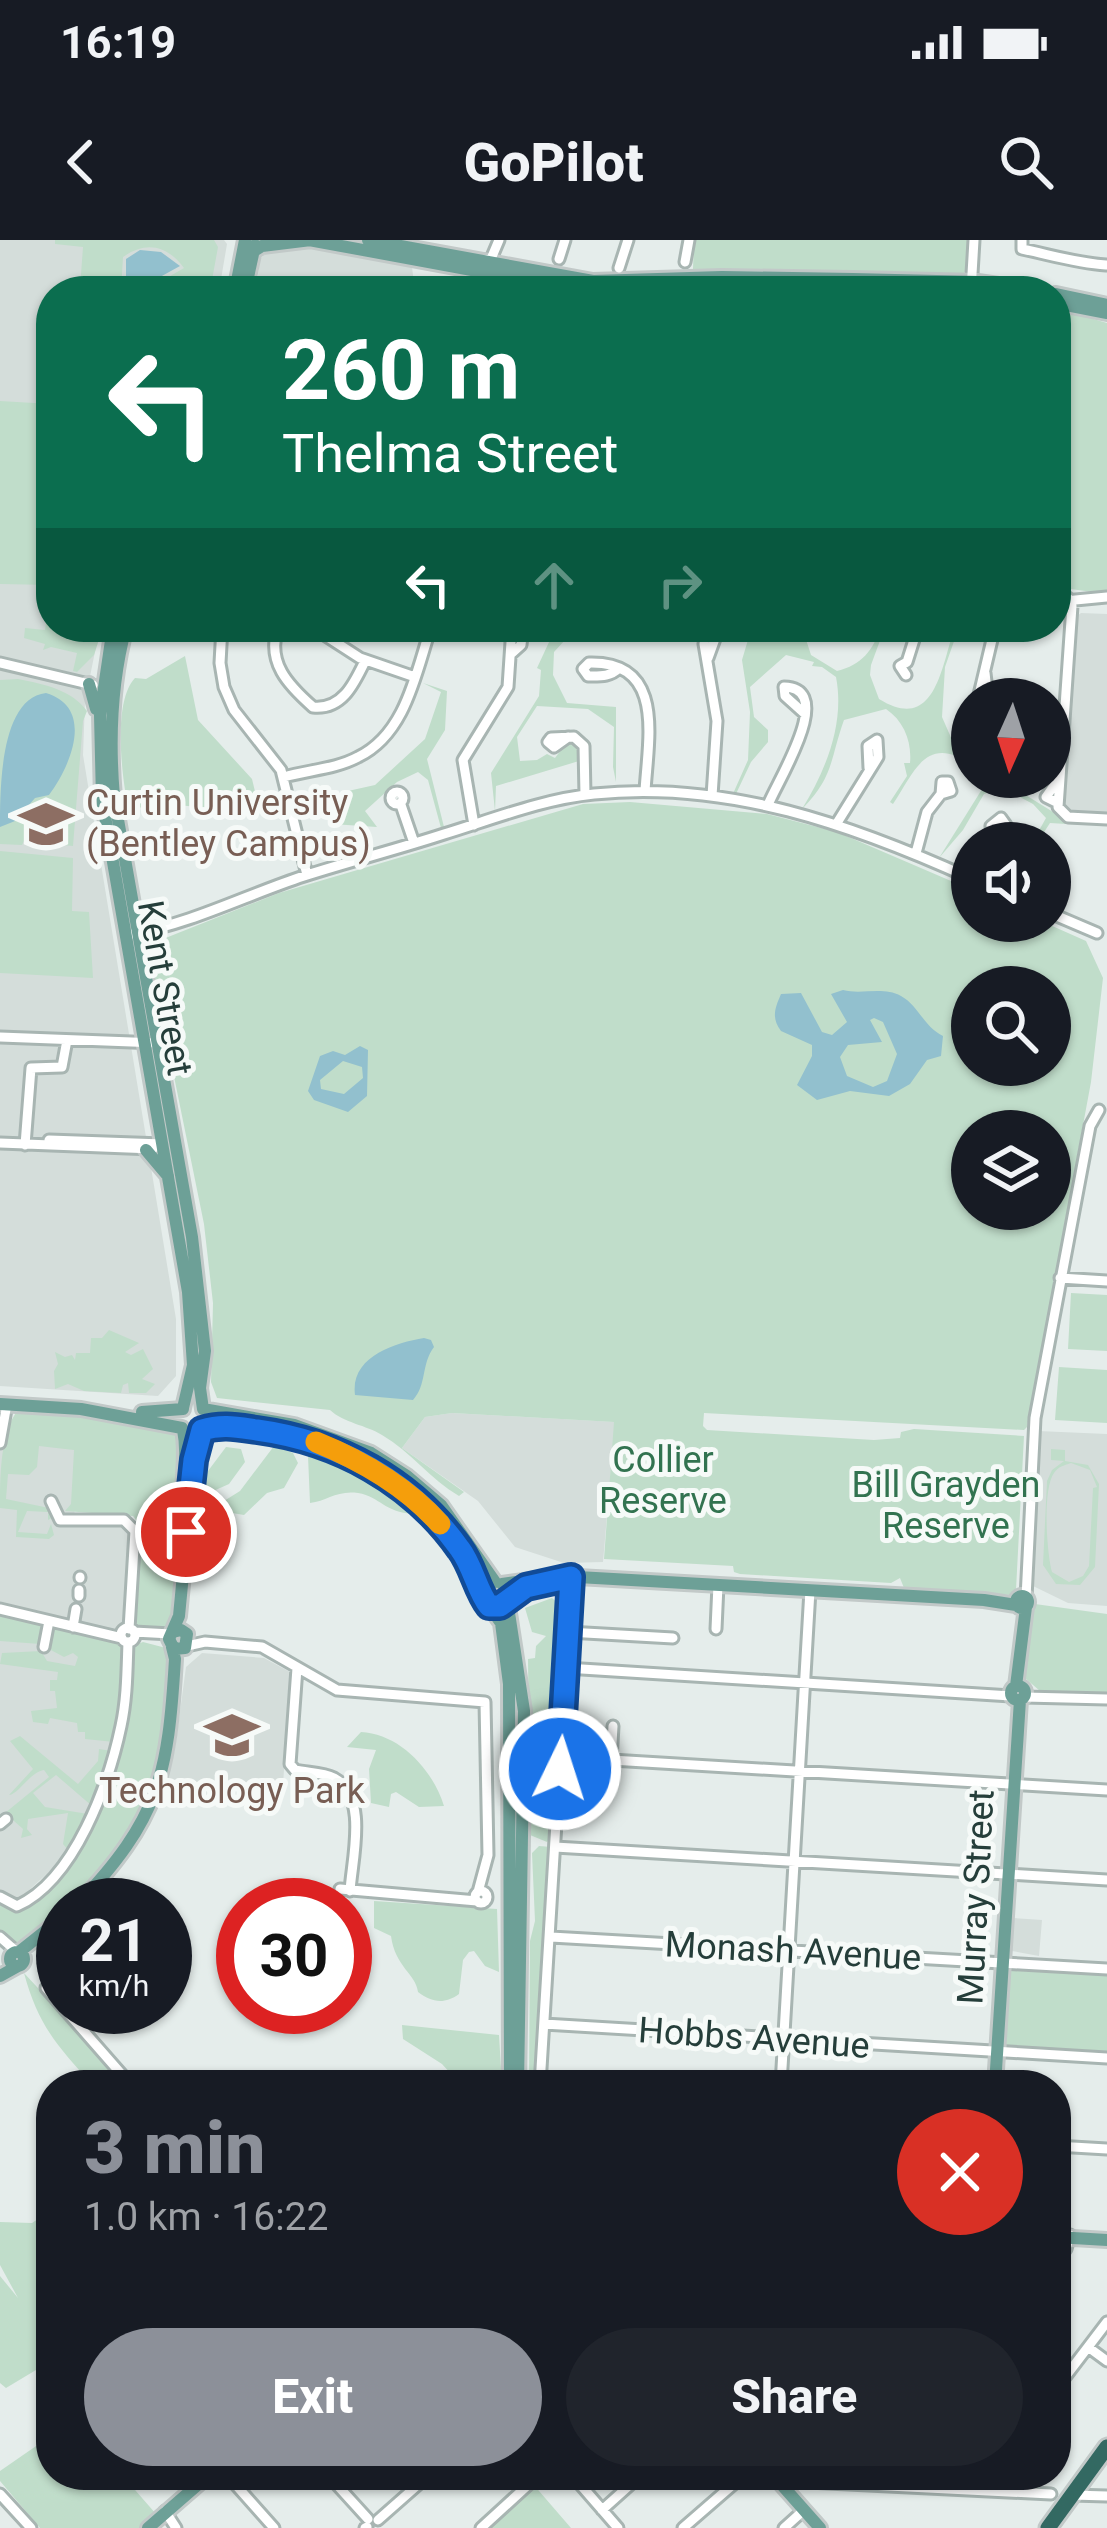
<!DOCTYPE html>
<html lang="en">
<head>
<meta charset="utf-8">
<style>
  body { margin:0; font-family:Roboto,sans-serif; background:#20242c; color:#f1f3f6; height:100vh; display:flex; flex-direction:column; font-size:45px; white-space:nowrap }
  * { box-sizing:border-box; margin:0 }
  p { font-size:39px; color:#9ea1a6 }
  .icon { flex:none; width:66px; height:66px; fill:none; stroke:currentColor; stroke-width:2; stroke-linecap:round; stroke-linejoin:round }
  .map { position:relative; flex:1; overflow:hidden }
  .drawer { position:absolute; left:36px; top:1830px; width:1035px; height:420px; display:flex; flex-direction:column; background:#171b24; border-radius:48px; box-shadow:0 3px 9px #0004 }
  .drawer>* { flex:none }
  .banner { position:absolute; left:36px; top:36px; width:1035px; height:366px; border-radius:48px; box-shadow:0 3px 9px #0004; background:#0b6e4f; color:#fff; overflow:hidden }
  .needle { width:78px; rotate:183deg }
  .controls { position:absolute; left:951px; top:438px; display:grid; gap:24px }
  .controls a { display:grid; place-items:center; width:120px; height:120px; border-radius:50%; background:#171b24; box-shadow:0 3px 9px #0004; font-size:60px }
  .speed { position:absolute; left:36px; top:1638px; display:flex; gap:24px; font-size:60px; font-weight:700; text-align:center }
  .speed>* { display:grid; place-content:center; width:156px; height:156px; border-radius:50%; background:#171b24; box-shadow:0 3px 9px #0004; line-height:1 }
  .speed small { font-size:30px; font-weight:400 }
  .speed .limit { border:18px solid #d22; background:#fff; color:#111 }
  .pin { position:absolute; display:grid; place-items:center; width:102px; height:102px; color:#fff; margin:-51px; border:6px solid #fff; border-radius:50%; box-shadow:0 3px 12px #0007 }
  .me { position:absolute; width:132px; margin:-66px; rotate:4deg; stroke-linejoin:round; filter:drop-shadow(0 0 9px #0008) }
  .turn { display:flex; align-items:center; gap:42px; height:252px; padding:0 48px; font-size:54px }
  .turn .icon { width:156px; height:156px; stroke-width:2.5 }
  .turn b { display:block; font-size:84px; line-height:102px }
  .lanes { display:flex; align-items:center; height:114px; padding:0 48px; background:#0003; justify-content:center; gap:60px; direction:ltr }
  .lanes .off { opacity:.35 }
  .round { display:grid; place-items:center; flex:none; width:126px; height:126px; border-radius:63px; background:#20242c }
  .head { display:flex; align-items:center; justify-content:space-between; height:204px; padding:0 48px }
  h1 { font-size:72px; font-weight:800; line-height:90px; color:#8c9099 }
  .primary-button { display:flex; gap:24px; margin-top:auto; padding:24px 48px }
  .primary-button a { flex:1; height:138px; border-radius:72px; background:#8c9099; color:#fff; font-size:48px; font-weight:800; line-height:138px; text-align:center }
  .primary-button a+a { background:#20242c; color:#f1f3f6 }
  .status { display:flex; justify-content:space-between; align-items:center; height:84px; padding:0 60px; background:#171b24; direction:ltr }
  .status svg { height:33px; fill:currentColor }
  header { display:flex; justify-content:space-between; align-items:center; height:156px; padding:0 48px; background:#171b24; font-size:54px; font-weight:800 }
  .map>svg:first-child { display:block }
</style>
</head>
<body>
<div class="status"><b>16:19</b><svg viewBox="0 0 49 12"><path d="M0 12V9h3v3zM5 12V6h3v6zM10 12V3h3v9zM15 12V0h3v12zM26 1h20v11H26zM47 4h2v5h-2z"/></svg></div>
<header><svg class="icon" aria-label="back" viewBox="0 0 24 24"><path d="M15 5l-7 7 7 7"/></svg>GoPilot<svg class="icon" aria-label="search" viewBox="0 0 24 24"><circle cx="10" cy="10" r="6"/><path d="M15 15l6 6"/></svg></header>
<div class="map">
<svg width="1107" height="2288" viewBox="0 0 1107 2288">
  <rect width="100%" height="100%" fill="#e5edeb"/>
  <!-- built -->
  <path fill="#d4ddda" d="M0 0H224L227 4 219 51H51V387H100L85 461 83 515 176 1079V1136L158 1156 0 1146Z
    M291 5 412 27 415 51H256L260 19 268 11Z
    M1081 373 1107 374V575L1064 569 1076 377Z
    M452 1173 615 1182 603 1322 564 1323 515 1307 478 1261 402 1208 425 1177Z
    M0 1191 78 1199 74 1282 123 1285 130 1297 118 1481 103 1537 62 1620 17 1661 0 1650Z
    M1038 1191 1107 1194V1366L1068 1363 1033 1346Z
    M202 1413 264 1418 290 1432 282 1562 161 1557 175 1509 186 1427Z
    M1013 1678 1042 1680 1039 1716 1012 1711Z"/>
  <!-- green -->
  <path fill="#c0ddca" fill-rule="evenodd" d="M55 0H214L218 7 210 51H179L180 47 165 39 184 28C167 5 146 1 123 17L121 51 80 48 83 7 55 4Z
    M694 0H969V25L962 36 693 29Z
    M1056 68 1107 83V354L1056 347Z
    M0 161 51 164V387H103L94 415 77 432 73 431 77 413 51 407 43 410 45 404 24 398 25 388 45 390 51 345 0 344Z
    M556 387H577L554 412 553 435 567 463 616 467V542L613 527 614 487 588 469 537 466 517 497 520 521 537 520 547 514 555 518 567 502 577 506 579 521 496 546 495 571 491 533 539 456 541 430 537 428Z
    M746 387H769L782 395 791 387H802L811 415 837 431C862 425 873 410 881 387H885L871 425 870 435 879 459C936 494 941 426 955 387H959L945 427 942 477 956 509 972 514V524C926 495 916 529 893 564L890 562 907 536 904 523H910C912 502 904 481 886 469L844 480C830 519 834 537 802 569 826 530 845 483 836 437L822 427 812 426 814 422 786 415 750 447 754 477 768 490V502L751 522 735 556H732L748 520 750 472 742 420 750 393Z
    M185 416 198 480 252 539 260 572 152 563 129 572C122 540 112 462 135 438L146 439Z
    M18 439C44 444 72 450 87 471L83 481 73 606 24 601 22 605 0 604V440Z
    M423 443 447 451 445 490 427 519 444 587 441 588 428 540 418 532 397 542 365 571 377 587 332 584 323 572V563L330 555 375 545 425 499 441 452Z
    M983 537H1022L1024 554 1066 580V584L1050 583 1037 603H1032L1046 578 1033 564 1003 548 984 554 963 590 939 618 984 546Z
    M630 562 767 574 837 592 972 650V681H1041L1086 701 1103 738 1091 842 1027 1187 1024 1190 704 1173 703 1186 707 1190 874 1200 900 1198 901 1192 914 1189 1024 1196 1016 1350 1011 1355 904 1348 900 1338 891 1343 740 1334 734 1332 733 1326 604 1319 614 1182 452 1173 425 1177 402 1208 464 1252 459 1256C430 1239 411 1212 382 1195 366 1185 344 1183 330 1170L217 1158 211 1142 213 1063 204 984 154 738 158 701 279 653 583 564ZM972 747H1050V825H972ZM972 891H1050V969H972Z
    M0 611 73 618 72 671 89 672 93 738 0 733Z
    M1071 1053 1107 1055V1111L1068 1109Z
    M109 1090 139 1103 125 1112 131 1115 143 1109 153 1129 142 1139 155 1144 146 1153H129L128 1143 123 1145 121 1153 84 1151 68 1144 55 1149 54 1131 58 1124 55 1112 65 1117 72 1115 75 1120 76 1113H90L91 1098H102Z
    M1059 1127 1107 1130V1183L1055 1180Z
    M18 1170 118 1179 179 1195 176 1356 167 1390H139L134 1378 141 1286 133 1276 65 1271 71 1264 74 1210 39 1206 37 1227 29 1235 8 1234 6 1259 49 1268 54 1277 48 1280V1272L27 1271 18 1292 47 1294 51 1284 54 1295 49 1299 16 1297 17 1270 0 1268C0 1238 0 1192 18 1170Z
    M274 1206 293 1213 298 1223 284 1248 267 1253 244 1275 226 1272 216 1266 240 1251Z
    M226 1207 241 1209 245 1222 229 1244 211 1252 207 1275 196 1278V1247Z
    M1051 1209 1065 1210V1221L1088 1225 1099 1244 1095 1327 1080 1345 1056 1344 1043 1325 1047 1241 1052 1230 1064 1221 1051 1220ZM1071 1223 1090 1230 1097 1247 1093 1248 1089 1326 1083 1336 1069 1342 1052 1332C1047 1315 1042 1250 1054 1233 1059 1226 1063 1226 1071 1223Z
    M308 1216C347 1228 380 1249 414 1274 383 1272 381 1257 358 1253 337 1250 327 1261 310 1263Z
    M552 1358 560 1365 554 1392 559 1400 557 1416 562 1417 552 1596 547 1602 530 1595 528 1419 535 1418 536 1406 546 1396 532 1392 525 1368Z
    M1035 1364 1107 1374V1454L1040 1451 1025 1438 1030 1378Z
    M0 1372 41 1382 40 1404 0 1401Z
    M54 1386 117 1398 125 1408 114 1502 85 1499V1492H78L77 1483 50 1478 48 1484 33 1482 31 1471 57 1468 55 1451H50V1440H57L58 1432 0 1424 2 1413 41 1411 47 1421 75 1426 78 1417 73 1413 64 1417 49 1409 48 1397Z
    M143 1402 166 1408 170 1416C166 1560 127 1620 19 1707L11 1706 0 1693V1663L16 1669 26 1667C110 1590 123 1520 131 1411L132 1406Z
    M361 1492C400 1494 433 1530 444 1566L419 1567 396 1552 391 1554 389 1567 371 1563 369 1529 376 1510 347 1507Z
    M20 1496 78 1544 98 1521 99 1509 112 1511 92 1566 56 1535 33 1553 45 1567 88 1574 69 1611 63 1604 68 1573 28 1579 27 1589 32 1595 21 1598 23 1589 5 1573 49 1537 44 1530C30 1532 19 1554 9 1555L33 1529 10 1501Z
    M539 1606 551 1607 536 1845H529L530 1701 535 1681 532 1613Z
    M374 1661 497 1669 499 1732 485 1726 474 1711 469 1712 463 1720 459 1754C444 1765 431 1762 418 1752 416 1734 395 1727 391 1696L374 1688Z
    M1010 1730 1107 1735V1811L1006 1806Z
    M24 1733 128 1845H93C57 1806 38 1785 24 1733Z
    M402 1785 499 1795 502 1845H461L442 1824 403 1799Z
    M51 1970V2121L6 2148 0 2143V2036L18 2058 0 2025V1982L32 1983Z
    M51 2190V2235H122L156 2274 140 2288H40L0 2241V2231L39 2204Z
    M533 2244 571 2288H486Z"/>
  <!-- water -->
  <path fill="#92c0ce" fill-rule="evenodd" d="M140 10 161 12 180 26 160 37 167 47 176 51H126V19Z
    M46 453C96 468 70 527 49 555L35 558 15 581 0 587C0 549 0 458 46 453Z
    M843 750C862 755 883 746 901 756 919 766 923 786 943 796L941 816 927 820 910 844 889 856 850 851 817 860 797 845 812 816V805L781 791C771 778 775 768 781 754L801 753 822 792 832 795 847 782 831 754ZM874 778 883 782 897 814 887 841 873 847 847 836 840 817 848 805 882 802 870 780Z
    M360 806 368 810 367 856 348 872 314 860 308 851 320 816 333 811 345 815ZM343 821 362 827 363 838 344 854 321 849 320 840Z
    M424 1098 431 1100 434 1107C421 1124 427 1145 413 1160L355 1155C350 1117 394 1103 424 1098Z"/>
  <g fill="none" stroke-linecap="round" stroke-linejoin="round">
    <defs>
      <path id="minor" d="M1022 0V9C1051 15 1076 23 1106 25
        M559 19 565 0
        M485 20 491 19 499 0
        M685 22 689 0
        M619 28 628 0
        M971 51 974 0
        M1056 352 1068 358 1072 366 1058 567 1068 577 1107 579
        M1065 361 1107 357
        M222 387 220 423 224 447 234 470 281 530 307 635
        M278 387C266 422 288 445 313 467 342 470 354 444 365 421
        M312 387 360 418 415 437
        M834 387 841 392 846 387
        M706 391 704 404 717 481 712 556
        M706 391H714L716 396 708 418
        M511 414 521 405 523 387
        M0 423 93 445
        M583 429 589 423C666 421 648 499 645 551
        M583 429 588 436C600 436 610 437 619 428
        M985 433 988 459
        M906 435 900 426 907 422 918 387
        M978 459 995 387
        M568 497 554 507 548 502 551 498 574 497 584 506 585 555
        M869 528 868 506 877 500
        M284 537C308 530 336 529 358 517 406 494 416 432 431 387
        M391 558a6 6 0 1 1 12 0a6 6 0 1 1-12 0Z
        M1058 563 1046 557 1058 540
        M401 565 414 603
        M768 565C776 543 838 448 784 447L785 456 805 474
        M837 583 878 517 877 500
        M474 585 463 520 508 447 512 387
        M989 603 1006 585 1001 578 991 586 994 596
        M916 613 927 572 941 554 942 542H948L951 551 941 554
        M1050 673 1097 693
        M132 694C193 683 246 655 304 636 351 621 398 609 444 594 493 579 543 559 594 554 727 540 853 585 972 639
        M0 797 158 803
        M49 900 163 904
        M0 903 153 909
        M25 905 31 828 62 827 67 800
        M1060 1038 1107 1041
        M0 1203 7 1164
        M51 1261 60 1280H124L135 1291 129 1389
        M80 1338V1337
        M79 1356V1350
        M1026 1358 1035 1178 1090 886 1099 870
        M0 1369 122 1398
        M73 1387 76 1369
        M121 1395a7 7 0 1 1 14 0a7 7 0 1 1-14 0Z
        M716 1389 718 1345
        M134 1392 171 1394
        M568 1392 673 1398
        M187 1406 205 1402 262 1407 337 1450 485 1462 488 1615 478 1652
        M44 1407 49 1381
        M297 1428 290 1524 295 1530C308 1533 322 1532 334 1538 369 1557 352 1618 350 1651
        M566 1428 1011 1456
        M1024 1457 1107 1459
        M562 1517 1107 1550
        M611 1521 613 1486
        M0 1584 6 1579
        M555 1607 1107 1640
        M340 1649 477 1661
        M475 1657a6 6 0 1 1 12 0a6 6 0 1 1-12 0Z
        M0 1657 17 1666C75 1640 109 1543 121 1486 127 1459 127 1430 128 1402
        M0 1697 17 1712
        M551 1697 1107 1729
        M46 1748 131 1845
        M544 1784 1107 1818
        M540 1845 571 1337
        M781 1845 810 1350
        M1056 1906 1107 1909
        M1056 2020 1066 2009 1070 1995
        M1088 2107 1107 2121
        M1056 2149 1107 2082
        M227 2235 274 2288
        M328 2235 368 2279
        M572 2235 618 2288
        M795 2235 808 2242 1051 2254
        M0 2254 31 2288
        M1072 2255 1107 2256
        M602 2270 641 2235
        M165 2271 176 2288
        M378 2280 429 2235
        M365 2288 367 2287
        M481 2288 539 2235
        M683 2288 744 2235
        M784 2288 804 2270"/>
      <path id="major" d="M309 0 585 51
        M368 0 593 41 722 37 853 39 978 42 1039 51
        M254 11 262 6 311 0
        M235 51 245 0
        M245 51 255 5
        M663 51 721 46 960 51
        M1056 54 1107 65
        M1056 63 1107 73
        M113 387 100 475 102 559 188 1052 193 1125 183 1168
        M126 387C111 443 109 499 114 557L192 997 205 1111 200 1148 203 1169
        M89 444 96 469
        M146 910 168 936
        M0 1164 81 1169 182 1188
        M203 1169 294 1185 371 1213 407 1236 441 1265 495 1342
        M142 1172 183 1169
        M203 1189C224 1184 238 1188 259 1190 350 1201 452 1261 483 1353
        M183 1190C189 1218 180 1245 184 1275
        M502 1344 560 1336 984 1360 1016 1365
        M1016 1362a6 6 0 1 1 12 0a6 6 0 1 1-12 0Z
        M507 1360 524 1471 518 1845
        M489 1366 501 1383 509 1444 510 1845
        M173 1392 181 1390 187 1394 185 1408 174 1409 169 1399 179 1376 194 1220 202 1190
        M1011 1453a7 7 0 1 1 14 0a7 7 0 1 1-14 0Z
        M1016 1446 1026 1367
        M77 1665C160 1578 168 1535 175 1419L172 1407
        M19 1712 63 1677
        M10 1719a7 7 0 1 1 14 0a7 7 0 1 1-14 0Z
        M0 1736 18 1726
        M995 1845 1020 1460
        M1056 1997 1107 2000
        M773 2235 820 2288
        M148 2288 209 2235"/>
      <path id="highway" d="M1048 2288 1107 2207"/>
    </defs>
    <!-- minor casing -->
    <use href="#minor" stroke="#a8b5b2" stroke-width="15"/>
    <!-- major casing -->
    <use href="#major" stroke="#c2c9c8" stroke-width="18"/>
    <!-- highway casing -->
    <use href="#highway" stroke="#c2c9c8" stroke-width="21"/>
    <!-- minor -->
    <use href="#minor" stroke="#fff" stroke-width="9"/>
    <!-- major -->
    <use href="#major" stroke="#6da097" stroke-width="12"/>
    <!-- highway -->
    <use href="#highway" stroke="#336962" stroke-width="15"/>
  </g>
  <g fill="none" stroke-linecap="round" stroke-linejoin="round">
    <defs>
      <path id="route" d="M186 1292 194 1220 202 1190C222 1184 236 1187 257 1190 338 1201 412 1241 460 1309 473 1326 477 1351 489 1366H500L526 1347 571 1337 560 1529"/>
    </defs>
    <!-- route casing -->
    <use href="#route" stroke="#114b97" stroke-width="30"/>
    <!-- route -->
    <use href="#route" stroke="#1a73e8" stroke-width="21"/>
    <!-- slow -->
    <path stroke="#f59e0b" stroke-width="21" d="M316 1202C363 1221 406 1246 440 1284"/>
  </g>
  <!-- icons -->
  <defs>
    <symbol id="university-bare" viewBox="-9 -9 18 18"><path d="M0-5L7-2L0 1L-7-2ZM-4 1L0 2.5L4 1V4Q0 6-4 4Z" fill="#8d6e63" stroke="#f6faf8" stroke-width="2.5" paint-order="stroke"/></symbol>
  </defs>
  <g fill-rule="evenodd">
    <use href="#university-bare" x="8" y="546" width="76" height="76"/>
    <use href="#university-bare" x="194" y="1457" width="76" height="76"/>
  </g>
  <g text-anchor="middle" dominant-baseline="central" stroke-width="10" stroke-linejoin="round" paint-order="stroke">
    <!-- education labels -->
    <g font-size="36" fill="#785e54" stroke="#f6faf8" text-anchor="start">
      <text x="86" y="563">Curtin University<tspan x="86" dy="41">(Bentley Campus)</tspan></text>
      <text x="232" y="1551" text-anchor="middle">Technology Park</text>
    </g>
    <!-- street labels -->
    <g font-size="36" fill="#253e3a" stroke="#f6faf8">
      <text transform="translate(165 748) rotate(80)">Kent Street</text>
      <text transform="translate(976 1657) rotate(-87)">Murray Street</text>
      <text transform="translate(793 1711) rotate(3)">Monash Avenue</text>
      <text transform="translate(754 1798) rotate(4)">Hobbs Avenue</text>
    </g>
    <!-- park labels -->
    <g font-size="36" fill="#327350" stroke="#f6faf8">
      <text x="663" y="1220">Collier<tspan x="663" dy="41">Reserve</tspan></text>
      <text x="946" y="1245">Bill Grayden<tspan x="946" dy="41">Reserve</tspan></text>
    </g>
  </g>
</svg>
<div class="controls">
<a><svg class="needle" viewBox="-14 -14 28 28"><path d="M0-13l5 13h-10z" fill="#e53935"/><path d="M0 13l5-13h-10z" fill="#9ea1a6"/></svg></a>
<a><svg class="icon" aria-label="sound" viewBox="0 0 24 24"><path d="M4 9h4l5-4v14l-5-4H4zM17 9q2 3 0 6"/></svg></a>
<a><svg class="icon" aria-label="search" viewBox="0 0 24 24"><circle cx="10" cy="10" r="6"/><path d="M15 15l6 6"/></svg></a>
<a><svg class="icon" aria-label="layers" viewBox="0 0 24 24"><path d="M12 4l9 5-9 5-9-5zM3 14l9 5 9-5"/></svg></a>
</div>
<div class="speed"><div>21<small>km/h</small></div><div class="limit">30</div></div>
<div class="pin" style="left:186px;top:1292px;background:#d93025"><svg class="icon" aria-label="arrive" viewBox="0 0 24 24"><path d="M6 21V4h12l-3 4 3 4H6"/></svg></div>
<svg class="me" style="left:560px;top:1529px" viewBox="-20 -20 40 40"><circle r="17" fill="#1a73e8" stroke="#fff" stroke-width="3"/><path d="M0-11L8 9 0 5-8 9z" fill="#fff"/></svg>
<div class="banner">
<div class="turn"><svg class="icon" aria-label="left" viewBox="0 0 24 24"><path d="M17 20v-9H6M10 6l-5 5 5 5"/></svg><div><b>260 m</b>Thelma Street</div></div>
<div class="lanes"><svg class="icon" aria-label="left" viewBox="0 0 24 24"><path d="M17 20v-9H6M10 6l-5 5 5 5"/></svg><svg class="icon off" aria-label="ahead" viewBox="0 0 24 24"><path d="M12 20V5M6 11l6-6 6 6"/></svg><svg class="icon off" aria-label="right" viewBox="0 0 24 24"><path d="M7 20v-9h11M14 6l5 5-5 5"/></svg></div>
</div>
<section class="drawer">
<div class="head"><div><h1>3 min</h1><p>1.0 km · 16:22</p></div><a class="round" style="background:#d93025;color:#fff"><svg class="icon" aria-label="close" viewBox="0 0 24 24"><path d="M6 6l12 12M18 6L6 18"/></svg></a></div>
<div class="primary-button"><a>Exit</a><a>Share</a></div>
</section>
</div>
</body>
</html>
